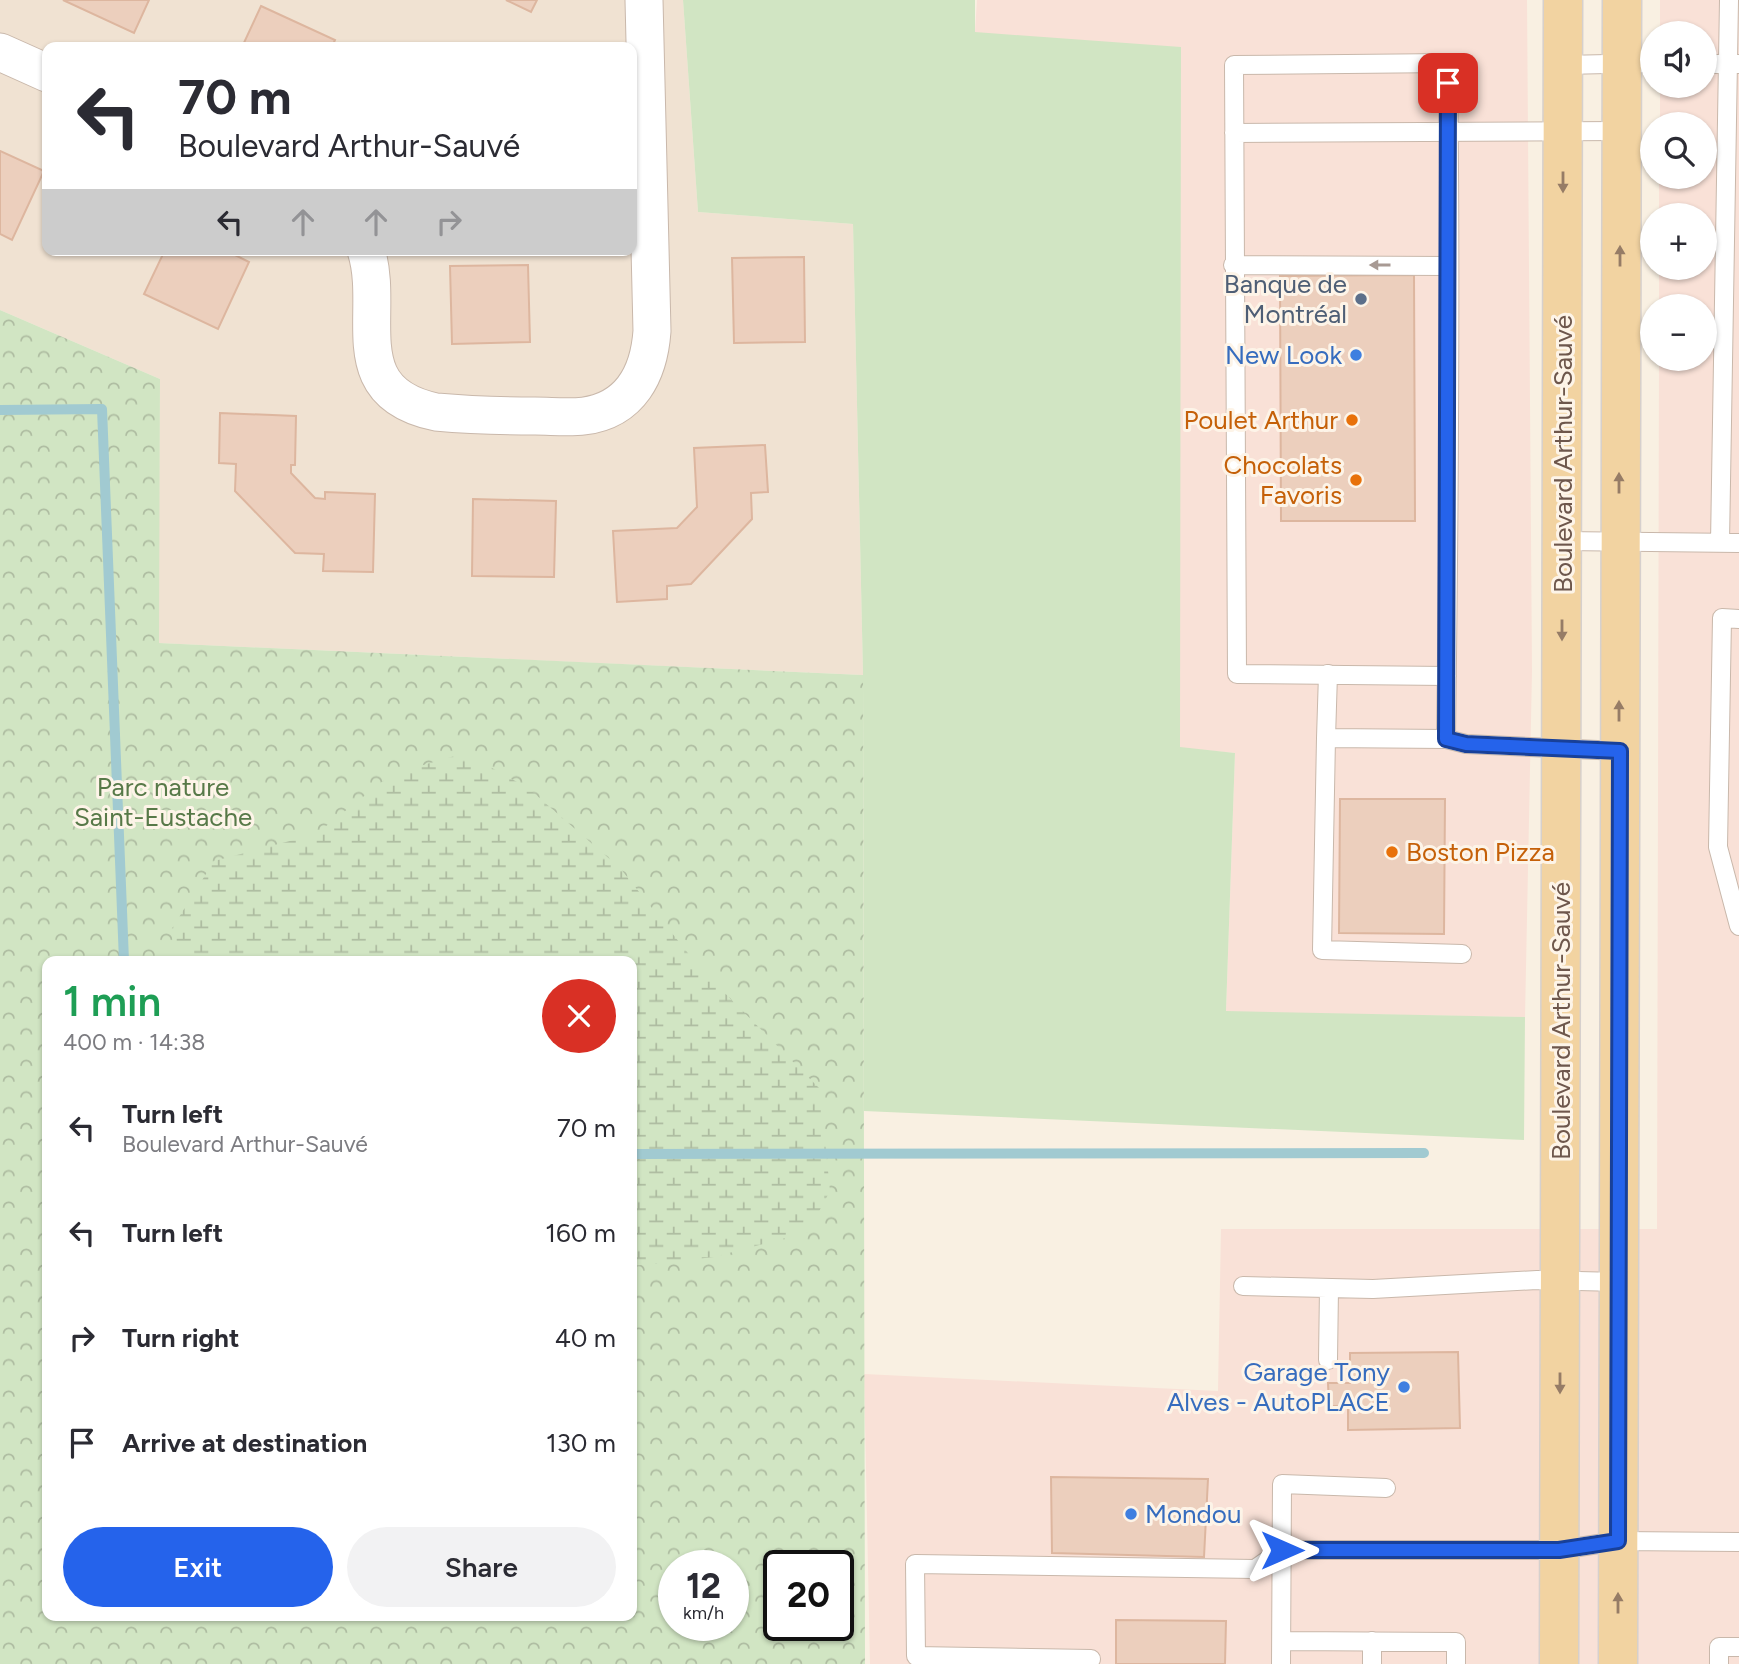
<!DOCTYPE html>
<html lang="en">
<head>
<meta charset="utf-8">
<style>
  body { margin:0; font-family:Figtree,sans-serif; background:#f2f2f3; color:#2b2b33; height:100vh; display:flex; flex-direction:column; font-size:26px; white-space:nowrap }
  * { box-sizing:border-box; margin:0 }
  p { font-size:23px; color:#7c7c81 }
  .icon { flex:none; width:38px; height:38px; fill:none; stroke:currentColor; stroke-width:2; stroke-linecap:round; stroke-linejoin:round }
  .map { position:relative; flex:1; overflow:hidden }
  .details { position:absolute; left:42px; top:956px; width:595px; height:665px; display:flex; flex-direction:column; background:#fff; border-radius:14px; box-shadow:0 2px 5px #0004 }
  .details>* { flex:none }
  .banner { position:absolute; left:42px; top:42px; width:595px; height:214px; border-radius:14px; box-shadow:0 2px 5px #0004; background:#fff; color:#2b2b33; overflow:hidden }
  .buttons { position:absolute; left:1640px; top:21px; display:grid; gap:14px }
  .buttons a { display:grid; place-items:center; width:77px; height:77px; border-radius:50%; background:#fff; box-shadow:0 2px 5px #0004; font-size:35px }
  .speed { position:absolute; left:658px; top:1550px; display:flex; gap:14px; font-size:35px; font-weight:700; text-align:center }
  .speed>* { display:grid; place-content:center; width:91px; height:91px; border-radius:50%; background:#fff; box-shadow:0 2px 5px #0004; line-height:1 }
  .speed small { font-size:18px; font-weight:400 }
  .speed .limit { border:4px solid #111; border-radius:10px; background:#fff; color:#111 }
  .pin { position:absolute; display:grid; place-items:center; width:60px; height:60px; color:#fff; margin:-30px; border-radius:14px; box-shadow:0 4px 10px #0006 }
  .me { position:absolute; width:77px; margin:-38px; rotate:90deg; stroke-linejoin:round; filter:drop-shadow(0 0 5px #0008) }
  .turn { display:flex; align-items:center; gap:24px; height:147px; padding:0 21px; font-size:32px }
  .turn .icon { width:91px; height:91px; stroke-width:2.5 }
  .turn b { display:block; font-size:49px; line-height:60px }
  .lanes { display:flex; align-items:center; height:66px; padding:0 21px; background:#0003; justify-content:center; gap:35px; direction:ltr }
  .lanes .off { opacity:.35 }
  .round { display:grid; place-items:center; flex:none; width:74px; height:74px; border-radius:37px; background:#f2f2f3 }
  .summary { display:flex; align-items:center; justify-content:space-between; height:119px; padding:0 21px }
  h1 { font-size:42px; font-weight:600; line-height:52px; color:#1e9e55 }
  .primary-button { display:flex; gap:14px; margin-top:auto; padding:14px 21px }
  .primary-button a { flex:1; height:80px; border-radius:42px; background:#2563eb; color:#fff; font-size:28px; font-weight:600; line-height:80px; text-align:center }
  .primary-button a+a { background:#f2f2f3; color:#2b2b33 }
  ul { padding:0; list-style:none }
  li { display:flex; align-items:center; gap:21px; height:105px; padding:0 21px }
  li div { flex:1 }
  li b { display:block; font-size:26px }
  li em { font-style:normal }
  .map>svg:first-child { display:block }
</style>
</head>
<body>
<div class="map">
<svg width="1739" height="1664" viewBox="0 0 1739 1664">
  <defs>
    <pattern id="forest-crowns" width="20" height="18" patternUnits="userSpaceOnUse" patternTransform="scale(1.75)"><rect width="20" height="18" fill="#d1e5c3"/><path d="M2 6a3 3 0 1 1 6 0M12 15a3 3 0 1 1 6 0" fill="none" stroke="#aebca1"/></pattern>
    <pattern id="wetland-marsh" width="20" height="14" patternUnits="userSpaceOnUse" patternTransform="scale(1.75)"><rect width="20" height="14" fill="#d1e5c3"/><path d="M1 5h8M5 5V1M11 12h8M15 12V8" fill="none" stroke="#aebca1"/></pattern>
  </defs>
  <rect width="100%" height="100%" fill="#f9f0e2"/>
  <!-- residential -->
  <path fill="#f0e2d2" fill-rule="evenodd" d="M0 0H683L698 212 853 224 863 675 158 643 160 379 0 310ZM47 47H632V250H47Z"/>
  <!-- commercial -->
  <path fill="#f9e1d7" d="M977 0H1527L1532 671 1525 1017 1226 1012 1235 753 1180 748 975 32Z
    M1660 0H1739V1664H870L864 1374 1218 1391 1221 1229H1657L1659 359H1704V306H1659V268H1704V215H1659V177H1704V124H1660V86H1704V33H1660Z"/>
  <!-- grass -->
  <path fill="#d1e5c3" d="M683 0H975V32L1181 47 1180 747 1235 753 1226 1011 1525 1017 1524 1140 864 1111 863 675 853 224 698 212Z"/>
  <!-- forest -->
  <path fill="url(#forest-crowns)" fill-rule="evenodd" d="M0 310 160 379 159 643 863 675 865 1664H0ZM47 961H632V1615H47ZM674 1566H733V1626H674ZM779 1566H838V1626H779Z"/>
  <!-- wetland -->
  <path fill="url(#wetland-marsh)" d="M465 753 528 788 620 868 699 967 820 1089 830 1191 808 1232 714 1257 632 1266V961H176L171 930 214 861 316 834 392 774Z"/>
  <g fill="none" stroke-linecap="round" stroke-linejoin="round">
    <!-- stream -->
    <path stroke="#a1cad1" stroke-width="10" d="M0 410 102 409 124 961
      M632 1154 1424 1153"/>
  </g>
  <!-- building -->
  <path fill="#eccfbd" stroke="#ddb69f" stroke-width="2" d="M63 0H149L134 33Z
    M506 0H537L531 12Z
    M261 6 335 40 332 47H242Z
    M0 151 44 171 12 240 0 234Z
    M165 250H225L249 262 218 329 144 294Z
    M804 257 805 342 734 343 732 258Z
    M528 265 530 342 452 344 450 266Z
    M1414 275 1415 521H1281L1280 276Z
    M220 413 296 416 295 465H291V473L315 498 325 499V492L375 494 373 572 323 571 324 554 295 553 235 491 236 464 219 463Z
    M765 445 768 492 751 493 752 519 691 584 667 586V599L617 602 613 531 677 528 697 507 694 448Z
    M473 499 556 501 554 577 472 576Z
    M1340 799H1445L1444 934 1339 933Z
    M1458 1352 1460 1428 1348 1430V1406H1329L1328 1383H1350V1353Z
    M1051 1477 1208 1479 1204 1557 1052 1553Z
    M1116 1620 1226 1621 1225 1664H1116Z"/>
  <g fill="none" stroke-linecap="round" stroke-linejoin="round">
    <defs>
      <path id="lane" d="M1704 64H1739
        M1564 65 1652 63
        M1234 133 1621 131
        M1233 265 1448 266
        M1562 541 1739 543
        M1720 543 1729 0
        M1739 619 1722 618 1718 847 1739 926
        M1447 676 1237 674 1234 65 1448 63C1451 288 1449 514 1446 739L1326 738 1322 950 1462 954
        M1326 738 1328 674
        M1446 739 1466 744 1620 751
        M1243 1286 1373 1289 1537 1280 1619 1282
        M1328 1360 1329 1288
        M1282 1641 1456 1642V1664
        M1091 1659 916 1656 915 1564 1255 1569 1282 1550H1559L1618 1541 1739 1542
        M1281 1664 1282 1484 1386 1488
        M1372 1664V1641
        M1719 1664V1647H1739"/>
      <path id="street" d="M0 52 47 73
        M366 250C386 313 340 392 436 412 469 415 502 416 535 416 551 416 568 418 584 416 631 410 649 373 652 331L644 0"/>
      <path id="primary" d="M1559 1664 1563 0
        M1618 1664 1622 0"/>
    </defs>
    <!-- lane casing -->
    <use href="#lane" stroke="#c9b8ab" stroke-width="20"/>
    <!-- street casing -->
    <use href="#street" stroke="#c9b8ab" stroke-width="39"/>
    <!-- primary casing -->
    <use href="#primary" stroke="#d6d0cd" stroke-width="41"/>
    <!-- lane -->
    <use href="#lane" stroke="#fff" stroke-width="18"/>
    <!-- street -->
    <use href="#street" stroke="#fff" stroke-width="37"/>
    <!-- primary -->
    <use href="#primary" stroke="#f2d3a1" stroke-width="38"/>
  </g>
  <!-- one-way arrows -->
  <defs><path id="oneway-solid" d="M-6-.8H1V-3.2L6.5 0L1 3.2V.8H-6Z" transform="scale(1.75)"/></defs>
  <g fill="#967c66">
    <use href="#oneway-solid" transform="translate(1563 182) rotate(90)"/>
    <use href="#oneway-solid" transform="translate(1620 256) rotate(-90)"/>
    <use href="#oneway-solid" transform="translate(1619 483) rotate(-90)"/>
    <use href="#oneway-solid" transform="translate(1562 630) rotate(90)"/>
    <use href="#oneway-solid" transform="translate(1619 711) rotate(-90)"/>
    <use href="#oneway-solid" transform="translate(1560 1383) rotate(90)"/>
    <use href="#oneway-solid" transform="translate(1618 1603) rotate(-90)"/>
  </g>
  <use fill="#a89a94" href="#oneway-solid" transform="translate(1380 265) rotate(180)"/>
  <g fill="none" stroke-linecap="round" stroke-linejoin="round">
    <defs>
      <path id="route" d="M1282 1550H1559L1618 1541 1620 751 1466 744 1446 739 1448 83"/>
    </defs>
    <!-- route casing -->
    <use href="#route" stroke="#184099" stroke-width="18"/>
    <!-- route -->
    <use href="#route" stroke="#2563eb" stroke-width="12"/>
  </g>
  <!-- markers -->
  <circle fill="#5c6f8a" stroke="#fdf4e8" stroke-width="2.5" cx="1361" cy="299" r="7"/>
  <g fill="#3f7fe0" stroke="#fdf4e8" stroke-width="2.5">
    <circle cx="1356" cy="355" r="7"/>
    <circle cx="1404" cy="1387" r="7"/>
    <circle cx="1131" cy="1514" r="7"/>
  </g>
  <g fill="#e8710a" stroke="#fdf4e8" stroke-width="2.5">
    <circle cx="1352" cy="420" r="7"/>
    <circle cx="1356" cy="480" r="7"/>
    <circle cx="1392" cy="852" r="7"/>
  </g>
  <g text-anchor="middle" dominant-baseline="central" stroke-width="6" stroke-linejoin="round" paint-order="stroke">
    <!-- service labels -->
    <g font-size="26" fill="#4e5e75" stroke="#fdf4e8" text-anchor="end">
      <text x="1347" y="284">Banque de<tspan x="1347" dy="30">Montréal</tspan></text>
    </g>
    <!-- shop labels -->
    <g font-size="26" fill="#366cbe" stroke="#fdf4e8" text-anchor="end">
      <text x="1342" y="355">New Look</text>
      <text x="1390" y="1372">Garage Tony<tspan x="1390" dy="30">Alves - AutoPLACE</tspan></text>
      <text x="1145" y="1514" text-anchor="start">Mondou</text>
    </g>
    <!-- food labels -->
    <g font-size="26" fill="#c56008" stroke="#fdf4e8" text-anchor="end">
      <text x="1338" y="420">Poulet Arthur</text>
      <text x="1342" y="465">Chocolats<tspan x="1342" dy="30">Favoris</tspan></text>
      <text x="1406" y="852" text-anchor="start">Boston Pizza</text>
    </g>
    <!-- street labels -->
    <g font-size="26" fill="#6e574c" stroke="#fdf4e8">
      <text transform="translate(1563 454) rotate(-90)">Boulevard Arthur-Sauvé</text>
      <text transform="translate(1561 1021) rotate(-90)">Boulevard Arthur-Sauvé</text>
    </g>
    <!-- park labels -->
    <g font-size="26" fill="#577948" stroke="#fdf4e8">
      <text x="163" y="787">Parc nature<tspan x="163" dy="30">Saint-Eustache</tspan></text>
    </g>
  </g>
</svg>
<div class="buttons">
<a><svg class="icon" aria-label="sound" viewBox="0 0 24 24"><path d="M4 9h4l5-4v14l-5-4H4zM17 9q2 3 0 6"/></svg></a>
<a><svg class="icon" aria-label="search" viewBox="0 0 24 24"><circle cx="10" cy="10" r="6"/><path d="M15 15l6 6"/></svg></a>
<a>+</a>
<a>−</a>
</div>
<div class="speed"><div>12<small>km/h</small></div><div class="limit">20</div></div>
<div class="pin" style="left:1448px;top:83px;background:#d93025"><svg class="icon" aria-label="arrive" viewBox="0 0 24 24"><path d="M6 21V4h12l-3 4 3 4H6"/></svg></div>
<svg class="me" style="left:1282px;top:1550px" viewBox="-20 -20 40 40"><path d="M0-17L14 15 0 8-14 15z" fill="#2563eb" stroke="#fff" stroke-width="4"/></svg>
<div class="banner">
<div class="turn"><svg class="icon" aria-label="left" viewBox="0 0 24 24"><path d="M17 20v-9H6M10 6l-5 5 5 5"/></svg><div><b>70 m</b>Boulevard Arthur-Sauvé</div></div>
<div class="lanes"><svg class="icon" aria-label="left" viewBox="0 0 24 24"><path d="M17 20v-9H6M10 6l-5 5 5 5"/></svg><svg class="icon off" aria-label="ahead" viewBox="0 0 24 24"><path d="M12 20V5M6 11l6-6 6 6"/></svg><svg class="icon off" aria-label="ahead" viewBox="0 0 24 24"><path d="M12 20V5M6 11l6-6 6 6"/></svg><svg class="icon off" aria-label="right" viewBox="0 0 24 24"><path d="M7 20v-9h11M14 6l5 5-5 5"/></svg></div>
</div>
<section class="details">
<div class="summary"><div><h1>1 min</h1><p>400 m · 14:38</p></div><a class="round" style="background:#d93025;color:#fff"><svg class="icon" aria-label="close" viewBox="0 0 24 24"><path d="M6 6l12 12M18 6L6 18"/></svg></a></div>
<ul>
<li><svg class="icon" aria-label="left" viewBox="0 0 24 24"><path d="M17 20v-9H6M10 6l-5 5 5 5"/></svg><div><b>Turn left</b><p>Boulevard Arthur-Sauvé</p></div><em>70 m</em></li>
<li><svg class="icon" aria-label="left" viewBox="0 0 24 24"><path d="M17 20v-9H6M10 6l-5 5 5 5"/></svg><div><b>Turn left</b></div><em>160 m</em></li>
<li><svg class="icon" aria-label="right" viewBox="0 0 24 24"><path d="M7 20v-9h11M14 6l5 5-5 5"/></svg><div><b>Turn right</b></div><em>40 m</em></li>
<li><svg class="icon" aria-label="arrive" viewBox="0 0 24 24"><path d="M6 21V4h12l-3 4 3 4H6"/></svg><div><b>Arrive at destination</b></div><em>130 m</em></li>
</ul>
<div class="primary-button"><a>Exit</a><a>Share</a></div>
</section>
</div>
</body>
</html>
